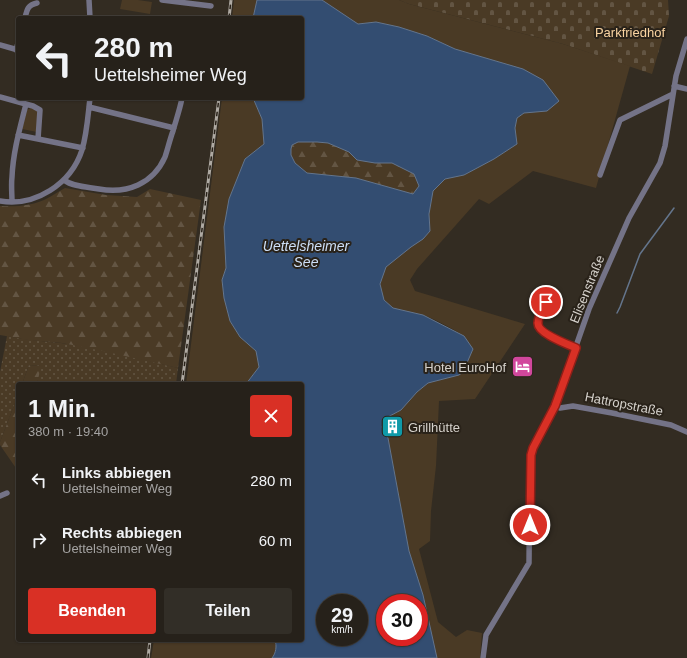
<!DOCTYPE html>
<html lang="de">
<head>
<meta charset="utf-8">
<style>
  body { margin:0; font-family:Helvetica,sans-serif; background:#322e27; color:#f1f3f6; height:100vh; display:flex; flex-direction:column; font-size:15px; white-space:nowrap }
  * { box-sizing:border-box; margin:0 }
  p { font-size:13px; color:#a4a3a2 }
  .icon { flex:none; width:22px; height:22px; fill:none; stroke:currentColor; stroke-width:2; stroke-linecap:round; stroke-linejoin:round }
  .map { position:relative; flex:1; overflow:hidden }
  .details { position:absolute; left:16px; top:382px; width:288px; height:260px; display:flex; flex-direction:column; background:#26211a; border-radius:4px; box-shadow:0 1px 3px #0004,0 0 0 1px #423e39 }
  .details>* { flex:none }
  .banner { position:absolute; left:16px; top:16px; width:288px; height:84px; border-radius:4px; box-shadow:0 1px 3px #0004,0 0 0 1px #423e39; background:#26211a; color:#f1f3f6; overflow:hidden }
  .speed { position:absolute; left:316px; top:594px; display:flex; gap:8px; font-size:20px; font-weight:700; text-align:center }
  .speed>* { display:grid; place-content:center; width:52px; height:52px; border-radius:50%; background:#26211a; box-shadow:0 1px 3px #0004,0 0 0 1px #423e39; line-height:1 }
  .speed small { font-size:10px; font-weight:400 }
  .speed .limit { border:6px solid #d22; background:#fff; color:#111 }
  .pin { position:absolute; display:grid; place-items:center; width:34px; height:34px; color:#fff; margin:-17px; border:2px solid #fff; border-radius:50%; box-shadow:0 1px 4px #0007 }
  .me { position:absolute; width:44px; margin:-22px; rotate:0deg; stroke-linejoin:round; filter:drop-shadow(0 0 3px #0008) }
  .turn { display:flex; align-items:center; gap:14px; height:84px; padding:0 12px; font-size:18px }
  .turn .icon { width:52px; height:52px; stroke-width:2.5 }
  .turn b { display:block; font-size:28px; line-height:34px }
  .round { display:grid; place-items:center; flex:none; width:42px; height:42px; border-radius:4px; background:#322e27 }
  .summary { display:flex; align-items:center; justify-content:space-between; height:68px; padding:0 12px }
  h1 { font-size:24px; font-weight:800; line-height:30px }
  .primary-button { display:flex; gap:8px; margin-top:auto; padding:8px 12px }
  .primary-button a { flex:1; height:46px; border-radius:4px; background:#d93025; color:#fff; font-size:16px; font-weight:800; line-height:46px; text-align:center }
  .primary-button a+a { background:#322e27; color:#f1f3f6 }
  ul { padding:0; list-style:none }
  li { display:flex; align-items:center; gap:12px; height:60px; padding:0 12px }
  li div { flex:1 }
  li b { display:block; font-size:15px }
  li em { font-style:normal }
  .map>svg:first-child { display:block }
</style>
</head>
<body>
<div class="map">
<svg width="687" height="658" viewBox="0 0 687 658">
  <defs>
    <pattern id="grass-dots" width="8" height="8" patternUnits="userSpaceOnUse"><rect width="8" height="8" fill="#4a3a25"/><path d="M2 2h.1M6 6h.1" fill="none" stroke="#635543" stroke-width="1.8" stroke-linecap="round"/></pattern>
    <pattern id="forest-firs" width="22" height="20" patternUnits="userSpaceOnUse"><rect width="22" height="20" fill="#4a3a25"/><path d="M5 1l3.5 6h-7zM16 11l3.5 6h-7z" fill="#635543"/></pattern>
    <pattern id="cemetery-stones" width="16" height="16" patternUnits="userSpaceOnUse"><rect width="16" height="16" fill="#4a3a25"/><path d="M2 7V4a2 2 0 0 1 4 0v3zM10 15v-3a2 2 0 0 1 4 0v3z" fill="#635543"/></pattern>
  </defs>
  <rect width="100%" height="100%" fill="#332c22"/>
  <!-- grass -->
  <path fill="url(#grass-dots)" d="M7 336C25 340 43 341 61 343 101 348 140 359 178 368L176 384H37L40 366 29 365 22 384H18V395L0 442V372Z"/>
  <!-- forest -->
  <path fill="url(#forest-firs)" d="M298 142H317L328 143 349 152 357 160 375 163H392L414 174 419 186 413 194 356 178 307 173 295 163 291 155V149L292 145Z
    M65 188 106 195 137 197 150 189 201 200 178 368 103 351 62 343 28 340 0 335V206C16 207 33 206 48 198 54 195 59 191 65 188Z
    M29 365 41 366 37 384H22Z
    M18 395V471L0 445V442Z"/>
  <!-- cemetery -->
  <path fill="url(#cemetery-stones)" d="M399 0H668L669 16 652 74 563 44 409 4Z"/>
  <!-- park -->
  <path fill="#4a3a25" d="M122 0H138L152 2 150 14 120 9Z
    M234 0H257L253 18H232Z
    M322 0H399L409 4 563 44 630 66 596 188 533 171 489 204 479 199 417 269 410 280 415 291 525 324 475 399 439 401 436 466 431 511 430 541 419 549 438 622 456 637 467 630 482 633 480 658H437L423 595 409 551 388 438 382 427 386 418 401 410 417 392 428 383 459 375 463 372 464 336C451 328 437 320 423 315 414 312 402 312 393 308 379 301 377 277 387 266 400 252 418 245 430 231L429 214 433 191 445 179 464 175 494 159 517 144 515 128 517 118 524 113 533 111 455 49 427 36 399 27 376 22 358 24Z
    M222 98H253L262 119 264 144 245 159 229 199 224 227 226 268 222 280 224 298 230 321 240 337 256 351 259 367 246 384H186Z
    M32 107 38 111 37 132 22 129 27 110Z
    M154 640H275C277 646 276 653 272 658H151Z"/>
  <!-- water -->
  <path fill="#334d71" stroke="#64758c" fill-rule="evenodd" d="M257 0H322L358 24 376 22 399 27 427 36 455 49 523 69 543 80 559 101 547 111 524 113 517 118 515 128 517 144 494 159 464 175 445 179 433 191 429 214 430 231 423 239 411 247 386 267 380 284 384 300 393 308 423 315 464 336 473 349 463 372 459 375 428 383 417 392 401 410 386 418 382 427 388 438 409 551 423 595 437 658H272C276 653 277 646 275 640H302V384H246L259 367 256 351 240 337 230 321 224 298 222 280 226 268 224 227 229 199 245 159 264 144 262 119 253 98H302V18H253ZM298 142H317L328 143 349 152 357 160 375 163H392L414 174 419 186 413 194 356 178 307 173 295 163 291 155V149L292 145ZM325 603H359V637H325ZM385 603H419V637H385Z"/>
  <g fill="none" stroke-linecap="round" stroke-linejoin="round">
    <!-- stream -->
    <path stroke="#64758c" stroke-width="1.5" d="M617 313 620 307 640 254 674 208"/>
    <!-- minor -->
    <path stroke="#747387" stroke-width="5.5" d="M89 0 90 18
      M162 0 211 6
      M25 18C27 9 28 5 37 3
      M0 45 18 50
      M16 50 18 43
      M674 86 687 89
      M0 97 33 106 40 110 38 139
      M89 107 174 128
      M18 135 83 148
      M600 175 620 120 673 94
      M64 180C73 187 88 187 99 189 127 194 153 184 165 157 168 148 170 139 173 131 176 120 180 109 182 98
      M0 201C35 207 71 184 82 150 87 133 88 115 90 98
      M12 202C12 194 11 185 12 177 13 152 20 128 26 104
      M546 302C543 308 538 316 538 323 537 333 567 344 575 348
      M555 406 560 408 573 406 612 413 671 425 687 432
      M0 496 7 493
      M483 658 486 635 529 563 530 459 532 451 555 406 589 309 629 218 660 163 665 146 676 76 687 39"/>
    <defs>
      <path id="rail" d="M229 18 231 0
        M182 384 219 98
        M148 658 150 640"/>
    </defs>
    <!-- rail casing -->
    <use href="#rail" stroke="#afaaa3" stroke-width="3"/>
    <!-- rail -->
    <use href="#rail" stroke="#292219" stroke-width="1.5" stroke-dasharray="4.5" stroke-linecap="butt"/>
  </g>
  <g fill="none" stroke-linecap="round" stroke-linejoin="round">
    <defs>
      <path id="route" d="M530 525 531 455 533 448 555 406 576 348C567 344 537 333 538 323 538 316 543 308 546 302"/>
    </defs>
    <!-- route casing -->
    <use href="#route" stroke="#8d1f18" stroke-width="10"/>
    <!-- route -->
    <use href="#route" stroke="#d93025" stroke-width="7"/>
  </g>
  <!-- icons -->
  <defs>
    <symbol id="hotel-square" viewBox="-11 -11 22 22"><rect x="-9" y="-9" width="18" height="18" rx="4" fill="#d1479c" stroke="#292219"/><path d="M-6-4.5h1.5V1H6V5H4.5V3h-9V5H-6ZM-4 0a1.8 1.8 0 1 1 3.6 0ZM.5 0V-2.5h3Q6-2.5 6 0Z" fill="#fff"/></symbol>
    <symbol id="building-square" viewBox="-11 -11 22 22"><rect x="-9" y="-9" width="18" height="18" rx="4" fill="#0f9aa8" stroke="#292219"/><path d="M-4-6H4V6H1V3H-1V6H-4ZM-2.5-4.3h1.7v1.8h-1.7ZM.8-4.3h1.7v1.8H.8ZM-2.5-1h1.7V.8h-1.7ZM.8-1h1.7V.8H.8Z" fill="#fff"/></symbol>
  </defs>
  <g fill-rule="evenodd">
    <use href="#hotel-square" x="510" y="354" width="25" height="25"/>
    <use href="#building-square" x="380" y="414" width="25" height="25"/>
  </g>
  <g text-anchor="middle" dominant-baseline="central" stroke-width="4" stroke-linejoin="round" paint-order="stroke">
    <!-- park labels -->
    <g font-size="13" fill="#f9d3a1" stroke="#292219">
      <text x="630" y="32">Parkfriedhof</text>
    </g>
    <!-- street labels -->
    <g font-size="13" fill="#d5d1cb" stroke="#292219">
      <text transform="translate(587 289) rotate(-68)">Elisenstraße</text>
      <text transform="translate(624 404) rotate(11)">Hattropstraße</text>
    </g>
    <!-- poi labels -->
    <g font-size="13" fill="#d5d1cb" stroke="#292219" text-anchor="end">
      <text x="506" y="367">Hotel EuroHof</text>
      <text x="408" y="427" text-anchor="start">Grillhütte</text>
    </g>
    <!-- water labels -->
    <g font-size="14" font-style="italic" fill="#cddff7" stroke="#292219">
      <text x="306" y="246">Uettelsheimer<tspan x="306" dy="16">See</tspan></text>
    </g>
  </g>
</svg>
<div class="speed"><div>29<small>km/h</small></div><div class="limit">30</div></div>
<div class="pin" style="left:546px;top:302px;background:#d93025"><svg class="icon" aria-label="arrive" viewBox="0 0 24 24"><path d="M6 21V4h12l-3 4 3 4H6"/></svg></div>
<svg class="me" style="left:530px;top:525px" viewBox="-20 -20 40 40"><circle r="17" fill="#d93025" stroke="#fff" stroke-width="3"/><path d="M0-11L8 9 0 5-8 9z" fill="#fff"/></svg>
<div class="banner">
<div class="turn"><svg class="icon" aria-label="left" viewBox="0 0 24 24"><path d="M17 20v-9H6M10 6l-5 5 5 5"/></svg><div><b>280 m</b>Uettelsheimer Weg</div></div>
</div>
<section class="details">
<div class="summary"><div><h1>1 Min.</h1><p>380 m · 19:40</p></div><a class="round" style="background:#d93025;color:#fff"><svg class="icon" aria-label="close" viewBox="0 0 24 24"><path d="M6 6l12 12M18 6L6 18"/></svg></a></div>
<ul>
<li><svg class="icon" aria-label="left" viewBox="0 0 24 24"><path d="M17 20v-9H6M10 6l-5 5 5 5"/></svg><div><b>Links abbiegen</b><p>Uettelsheimer Weg</p></div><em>280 m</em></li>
<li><svg class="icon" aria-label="right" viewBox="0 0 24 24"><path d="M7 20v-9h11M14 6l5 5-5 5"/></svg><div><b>Rechts abbiegen</b><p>Uettelsheimer Weg</p></div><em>60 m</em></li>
</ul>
<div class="primary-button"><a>Beenden</a><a>Teilen</a></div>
</section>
</div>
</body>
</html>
